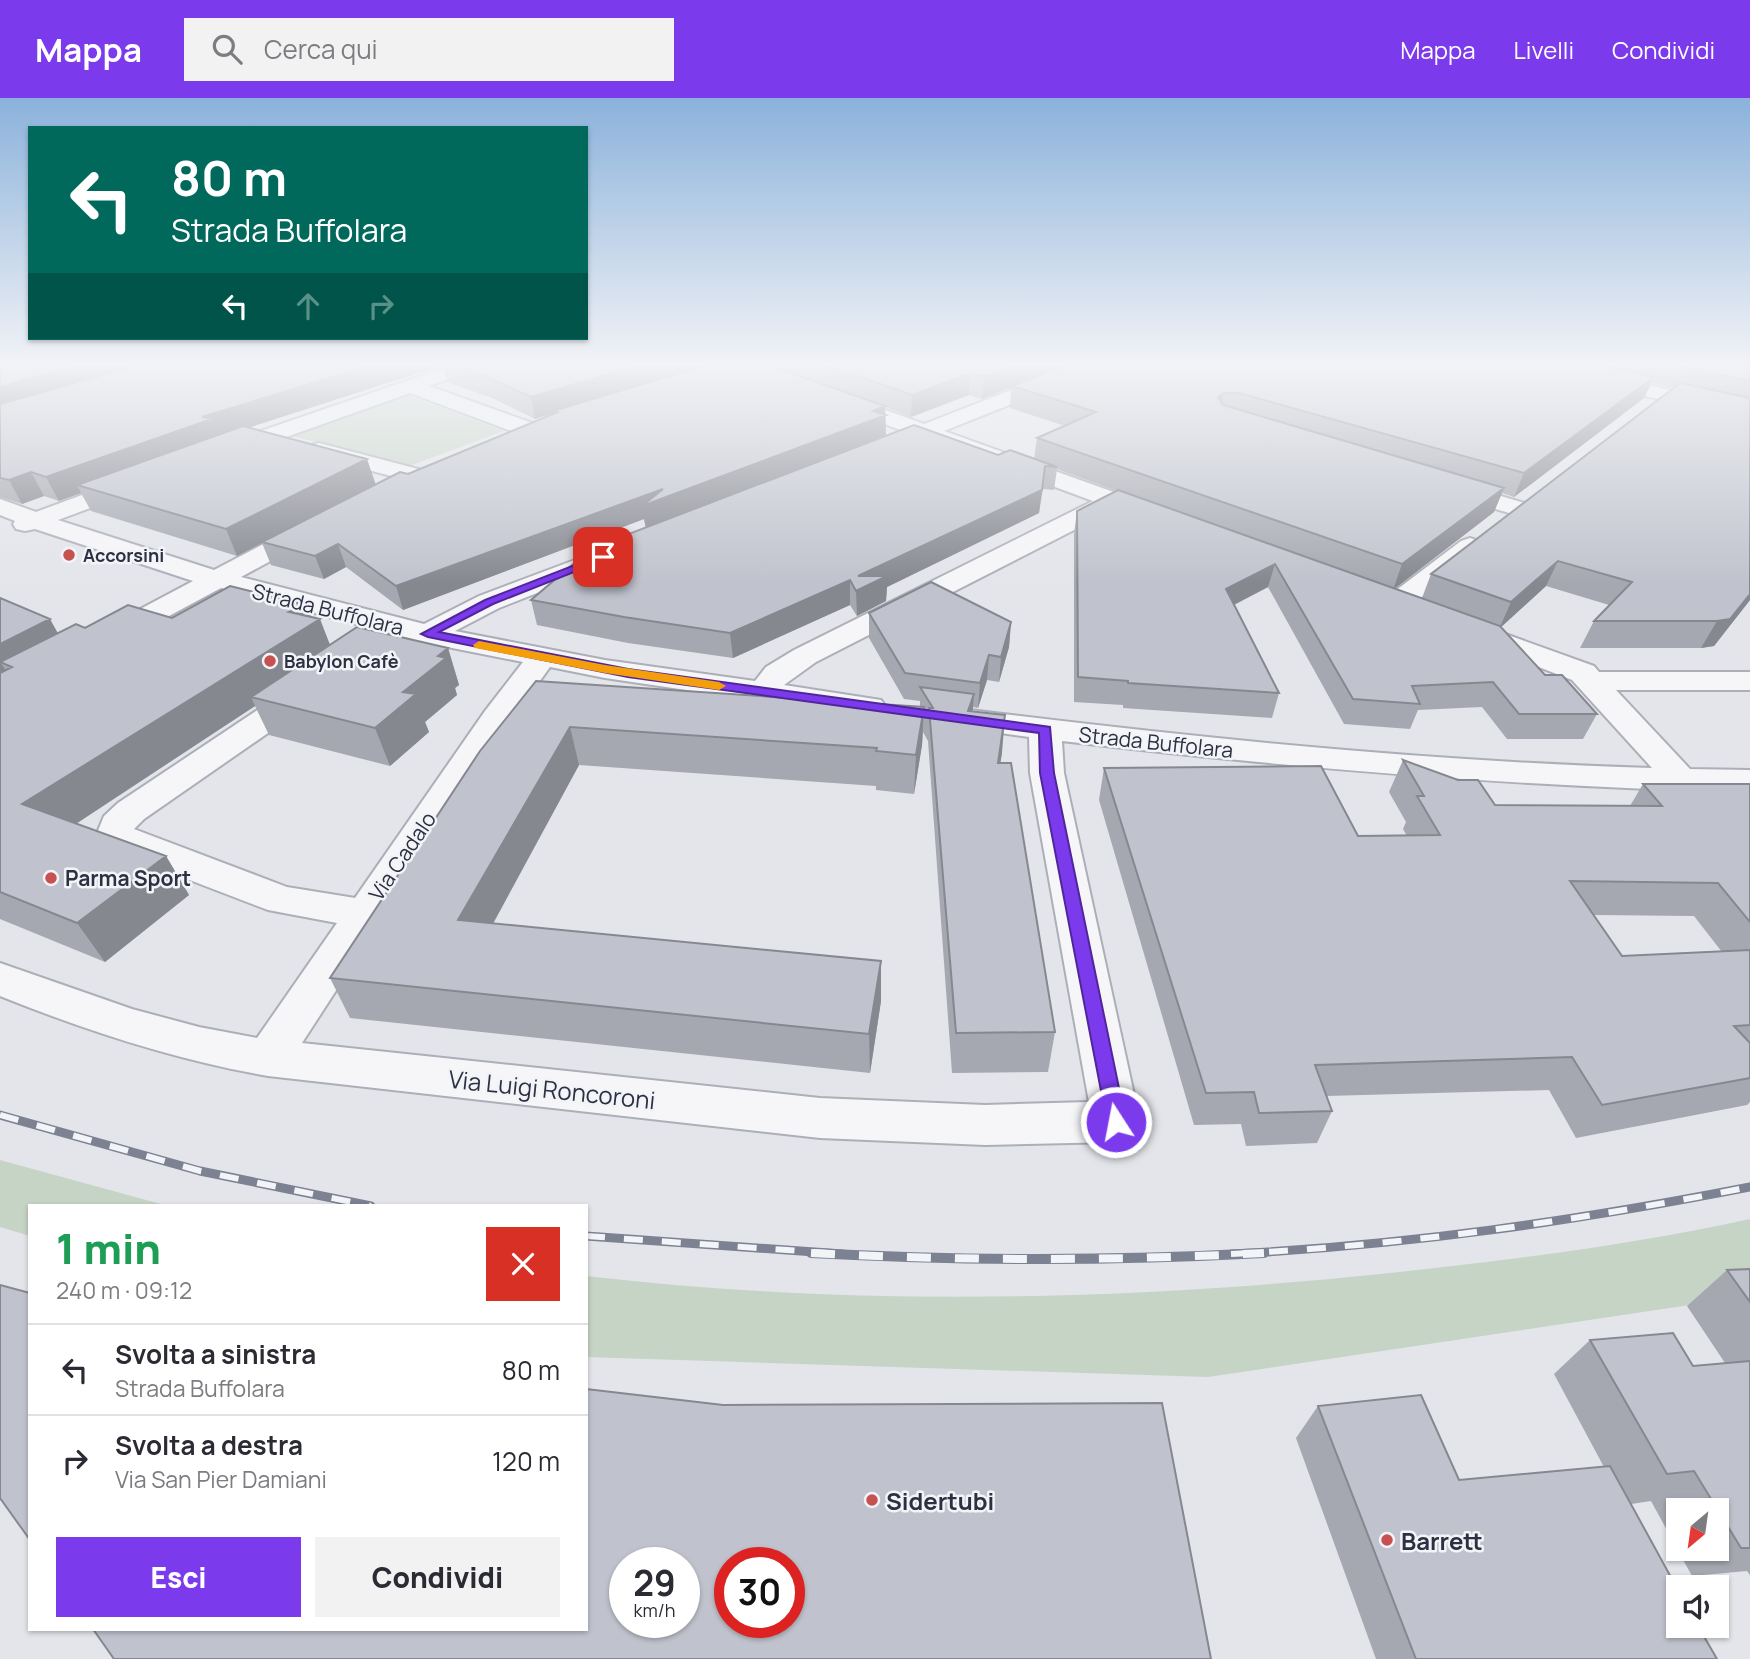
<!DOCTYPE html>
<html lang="it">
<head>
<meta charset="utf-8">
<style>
  body { margin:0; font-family:Manrope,sans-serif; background:#f2f2f3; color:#2b2b33; height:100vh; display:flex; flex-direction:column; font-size:26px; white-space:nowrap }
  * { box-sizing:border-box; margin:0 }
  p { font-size:23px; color:#7c7c81 }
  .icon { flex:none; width:38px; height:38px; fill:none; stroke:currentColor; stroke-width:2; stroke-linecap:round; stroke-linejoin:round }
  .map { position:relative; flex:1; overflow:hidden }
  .sheet { position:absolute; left:28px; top:1106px; width:560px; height:427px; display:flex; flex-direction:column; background:#fff; border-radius:0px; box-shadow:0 2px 5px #0004 }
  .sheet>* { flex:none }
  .top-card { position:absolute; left:28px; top:28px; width:560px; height:214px; border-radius:0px; box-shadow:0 2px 5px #0004; background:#00695c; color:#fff; overflow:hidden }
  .needle { width:46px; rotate:209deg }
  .fabs { position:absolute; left:1666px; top:1400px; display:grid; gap:14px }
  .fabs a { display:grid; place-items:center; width:63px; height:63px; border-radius:0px; background:#fff; box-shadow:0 2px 5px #0004; font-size:35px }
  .speed { position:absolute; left:609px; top:1449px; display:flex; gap:14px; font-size:35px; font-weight:700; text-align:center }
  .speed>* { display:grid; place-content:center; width:91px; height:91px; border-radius:50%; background:#fff; box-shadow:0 2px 5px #0004; line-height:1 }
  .speed small { font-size:18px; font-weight:400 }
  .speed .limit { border:10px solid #d22; background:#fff; color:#111 }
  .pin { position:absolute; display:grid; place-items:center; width:60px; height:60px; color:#fff; margin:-30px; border-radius:14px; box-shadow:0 4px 10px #0006 }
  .me { position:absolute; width:77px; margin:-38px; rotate:349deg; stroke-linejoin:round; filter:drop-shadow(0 0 5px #0008) }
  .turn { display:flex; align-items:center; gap:24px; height:147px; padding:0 28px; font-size:32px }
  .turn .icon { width:91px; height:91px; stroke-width:2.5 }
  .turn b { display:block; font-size:49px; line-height:60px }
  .lanes { display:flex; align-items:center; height:66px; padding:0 28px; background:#0003; justify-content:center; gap:35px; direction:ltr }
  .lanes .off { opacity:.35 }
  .round { display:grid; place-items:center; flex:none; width:74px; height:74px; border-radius:0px; background:#f2f2f3 }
  .overview { display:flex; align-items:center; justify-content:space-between; height:119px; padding:0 28px }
  h1 { font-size:42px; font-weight:800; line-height:52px; color:#1e9e55 }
  .cta { display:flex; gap:14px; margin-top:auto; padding:14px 28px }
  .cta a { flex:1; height:80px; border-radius:0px; background:#7c3aed; color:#fff; font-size:28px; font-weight:800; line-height:80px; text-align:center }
  .cta a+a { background:#f2f2f3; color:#2b2b33 }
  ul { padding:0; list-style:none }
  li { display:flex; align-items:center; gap:21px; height:91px; padding:0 28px; border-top:2px solid #e1e1e2 }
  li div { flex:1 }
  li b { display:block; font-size:26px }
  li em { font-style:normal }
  header { display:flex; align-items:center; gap:42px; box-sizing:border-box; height:98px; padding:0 35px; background:#7c3aed; color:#fff }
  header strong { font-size:33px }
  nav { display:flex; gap:38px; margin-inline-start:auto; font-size:24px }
  .search { width:490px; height:63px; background:#f2f2f3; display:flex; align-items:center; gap:18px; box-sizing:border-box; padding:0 24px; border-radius:0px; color:#7c7c81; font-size:26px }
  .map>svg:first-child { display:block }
</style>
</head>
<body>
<header>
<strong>Mappa</strong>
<div class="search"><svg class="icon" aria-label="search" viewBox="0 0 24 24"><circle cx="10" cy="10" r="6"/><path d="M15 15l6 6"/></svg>Cerca qui</div>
<nav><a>Mappa</a><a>Livelli</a><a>Condividi</a></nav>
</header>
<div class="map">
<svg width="1750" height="1561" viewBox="0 0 1750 1561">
  <rect width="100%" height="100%" fill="#e3e5ea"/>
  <!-- green -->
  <path fill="#c6d4c5" d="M405 296 504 333 409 368 292 338Z
    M0 1062 168 1108H30V1138L0 1129Z
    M1750 1121V1198L1208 1279 586 1259V1178C852 1209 1124 1203 1390 1175 1511 1162 1631 1147 1750 1121Z"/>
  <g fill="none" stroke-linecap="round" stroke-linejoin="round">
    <defs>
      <path id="minor" d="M453 267H480L478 271 429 288 538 327 541 332 538 337H522L410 295 230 359H214L211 354 214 349Z
        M734 267H761L924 326 1076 267H1102L1100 271 944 333 1161 411 1164 416 1161 421 1152 423 1115 411 816 564 784 587 881 602 886 609 881 616 870 619 605 580 550 569 510 624 302 945 820 1000 985 1007 1089 1004 1030 675 1029 639 943 627 938 620 943 613 954 610C1186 639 1418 663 1652 670L1572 582 1462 539 1457 533 1462 527 1472 524 1594 568 1599 574H1750V592H1616L1690 671 1750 672V694C1520 689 1291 670 1062 643L1064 675 1140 1024 1133 1038 1116 1044 985 1047 820 1040 268 978C176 962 87 933 0 898V865L132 911 199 929 257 940 337 825 268 812 114 753 97 735 104 718 118 705 295 587 306 585 317 587 322 594 317 601 144 721 134 731 287 789 355 800 485 613 523 564 427 545 221 490 117 546 107 549 97 546 92 540 97 534 193 483 35 431 25 433 16 431 13 426 15 423 0 417V401L36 414 128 380H144L148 385 144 390 58 422 214 472 304 425 313 422 322 425 326 430 322 435 241 479 424 526 479 498 612 448 621 450 625 456 621 462 499 510 455 533 605 562 755 583 766 569 794 552 1093 403 925 341 915 343 907 342 904 337 906 334 736 271Z
        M1527 267H1561L1750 310V322L1536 273Z
        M319 345 422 372 426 377 422 382 414 384 311 357 308 352 311 347Z
        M1447 382 1528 406 1531 411 1528 416 1519 418 1439 394 1435 389 1439 384Z
        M1470 440 1479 443 1483 448 1479 453 1407 511 1397 513 1387 511 1383 505 1387 499 1461 443Z"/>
    </defs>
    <!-- minor casing -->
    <use href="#minor" stroke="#acafb8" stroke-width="4"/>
    <!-- minor -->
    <use href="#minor" fill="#f6f6f9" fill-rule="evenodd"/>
    <defs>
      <path id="rail-far1" d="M0 1017 200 1073 371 1108
        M586 1138 843 1156
        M1231 1156C1409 1147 1575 1123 1750 1089"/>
      <path id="rail" d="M811 1155C962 1163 1113 1163 1264 1155"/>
    </defs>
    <!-- rail-far1 casing -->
    <use href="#rail-far1" stroke="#7d8293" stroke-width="9"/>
    <!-- rail casing -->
    <use href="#rail" stroke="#7d8293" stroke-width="10"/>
    <!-- rail-far1 -->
    <use href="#rail-far1" stroke="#f3f4f8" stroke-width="6" stroke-dasharray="19" stroke-linecap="butt"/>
    <!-- rail -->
    <use href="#rail" stroke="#f3f4f8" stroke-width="8" stroke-dasharray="24" stroke-linecap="butt"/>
  </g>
  <!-- wall -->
  <path fill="#a5a8b0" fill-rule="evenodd" d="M0 267H1750V502L1714 548 1701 550H1580L1594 523 1609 507 1546 488 1501 529 1545 577 1597 616 1583 641H1507L1482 609 1418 612 1410 631 1344 626 1268 489 1234 507 1279 595 1272 620 1123 610V607L1074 604V435L1077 413 1117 393 1057 371 1054 392 1043 391 1039 415 887 489 886 503 857 518 850 507 733 560 628 545 537 527 531 502 646 429 644 421 403 512 346 469 324 481 271 467 262 445 237 458 91 413 81 395 59 403 44 398 22 406 0 399ZM443 267 447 284 492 300 535 321 556 314 408 376 375 386 248 330ZM1651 285 1674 290 1431 476 1422 500 1394 491 1494 414 1502 395 1514 399 1644 300ZM1011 289 1010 310 1065 328 1037 340 1034 361 998 357 886 338 885 309 911 319 969 297 982 301Z
    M0 500 57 535 85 530 172 520 307 507 312 519 330 547 448 550 459 587 455 590 457 597 425 624 429 634 390 668 269 637 255 608 76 726 166 758 189 797 105 864 0 821Z
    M869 515 1011 524 1009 549 999 584 987 582 978 610 973 609 972 614 1002 655 1000 665 1055 934 1048 974 952 975 928 643 923 634 922 647 914 696 876 692V688L579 667 493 826 881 903 870 975 350 920 330 880 536 583 920 609V603L904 601 869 540Z
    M1403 662 1495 707 1630 708 1643 686H1750V1004L1747 1007 1576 1040 1549 992 1327 998 1332 1013 1317 1045 1246 1048 1241 1026 1194 1027 1099 702 1104 670 1358 738H1407L1403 731 1406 724 1389 694ZM1593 817 1694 818 1722 854 1622 858Z
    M1750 1171V1477L1747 1473 1692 1478 1651 1403 1631 1406 1717 1561H1376L1296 1340 1318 1308 1459 1382 1604 1369 1554 1276 1590 1242 1693 1268 1725 1265 1687 1208 1727 1172ZM1678 1412H1717V1451H1678Z"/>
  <!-- shaded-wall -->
  <path fill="#868890" d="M78 267H159L0 314V289Z
    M372 267H443L219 339 77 387 81 395 59 403 46 379 202 319Z
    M640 267H713L556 312V314L535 321 531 299Z
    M1017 267H1069L1012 288V289L982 301 984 279Z
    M971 275 969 297 911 319 912 297Z
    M1654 279 1644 300 1514 399 1524 375Z
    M1224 295 1219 316 1218 299Z
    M885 308 886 338 646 431 644 421 403 512 396 488Z
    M367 361 376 387 237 458 226 431Z
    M1045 368 1039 415 887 489 886 503 857 518 856 493 858 478Z
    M31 374 44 398 22 406 9 382Z
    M1504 390 1494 414 1393 492 1402 466Z
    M338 446 346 469 324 481 315 458Z
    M1558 463 1546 488 1499 531 1511 504Z
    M1275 466 1268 489 1220 514 1226 491Z
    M850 482V507L733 560 730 535Z
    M1750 496V502L1714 548 1701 550 1717 523Z
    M307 507 314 525 320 521 334 557 251 599 255 608 48 744 22 706 289 514Z
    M50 521 65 548 0 564 9 577 0 582V546Z
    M1011 524 1009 549 999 584 1001 559Z
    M448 550 459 587 455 590 457 597 425 624 429 634 390 668 375 630 403 594 438 558Z
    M989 557 987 582 978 610 980 585Z
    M974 596 971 634 968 613Z
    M924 609 922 647 914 696 916 657Z
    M1005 617 1002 655 994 704 998 665Z
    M570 629 579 667 473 862 458 822Z
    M166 758 189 797 105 864 77 825Z
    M881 863V903L870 975 869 936Z"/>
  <!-- building -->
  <path fill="#c0c3cd" stroke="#868890" stroke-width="2" fill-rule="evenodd" d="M0 267H78L0 289Z
    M138 267H372L202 319 212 321 46 379 31 374 9 382 0 380V306Z
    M453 267H640L531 299 487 279Z
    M707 267H768L885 308 873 313 886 317 642 408 663 391 396 488 338 446 315 458 262 444 400 374 408 376 558 314 556 312Z
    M826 267H1017L984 279 971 275 912 297Z
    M1067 267H1600L1654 279 1524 375 1239 295H1224L1218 299 1223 307 1504 390 1402 466 1037 340 1096 314 1012 288Z
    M1675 267H1750V283Z
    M1680 285 1750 300V496L1730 521 1717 523H1594L1632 484 1558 463 1511 504 1431 476Z
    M914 327 998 357 1010 352 1057 369 1045 368 1042 392 858 478H887L856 493 850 482 730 535 624 519 531 502 592 450Z
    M243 328 367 361 226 431 77 387Z
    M1118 392 1500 528 1545 577H1562L1597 616H1519L1493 584 1412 588 1420 606 1353 601 1275 466 1226 491 1279 595 1128 585V583L1078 579 1077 413Z
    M931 484 1011 524 1001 559 989 557 980 585 905 575 869 515Z
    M230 488 307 507 289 514 320 521 22 706 166 758 77 825 0 794V575L12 569 0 564 76 526 85 530 128 507 172 520Z
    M0 500 50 521 0 546Z
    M357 529 448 550 438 558 446 560 403 594 416 596 375 630 251 599Z
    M536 583 924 609 916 657 876 653 877 650 570 629 458 822 881 863 869 936 330 880 480 653Z
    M920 589 974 596 968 613 1005 617 998 665H1011L1055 934 956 935 929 610H933Z
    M1403 662 1458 682H1478L1495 707 1662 708 1643 686H1750V824L1718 785 1570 783 1622 858 1750 852V927L1734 928 1750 945V980L1602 1007 1572 959 1315 967 1332 1013 1259 1015 1254 994 1206 995 1104 670 1321 668 1358 738 1440 737 1417 698H1424Z
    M1750 1171V1204L1727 1172Z
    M0 1187 30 1195V1442L0 1400Z
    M1673 1235 1693 1268 1750 1263V1450H1741L1694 1373 1667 1376 1590 1242Z
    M586 1291 723 1307 1162 1305 1211 1561H114L93 1531H586ZM625 1465H684V1524H625ZM730 1465H789V1524H730Z
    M1421 1297 1459 1382 1610 1368 1678 1492V1528H1698L1717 1561H1416L1318 1308Z"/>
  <!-- sky -->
  <linearGradient id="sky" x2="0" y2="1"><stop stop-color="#8bb2db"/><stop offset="0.55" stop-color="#f2f3f6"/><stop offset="1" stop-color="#f2f3f6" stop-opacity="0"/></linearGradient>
  <rect width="1750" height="485" fill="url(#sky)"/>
  <!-- route -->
  <path fill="#7c3aed" stroke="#51269a" stroke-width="2" d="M603 456 609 459 607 461 493 506 439 534 628 571 1050 629 1054 675 1126 1024 1123 1030 1116 1032 1110 1030 1107 1024 1040 675 1039 635 628 579 428 539 421 536 485 502Z"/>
  <!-- slow -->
  <path fill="#f59e0b" d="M479 543 605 567 719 584 726 588 719 592 605 575 475 550 473 547Z"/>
  <!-- markers -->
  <g fill="#c75050" stroke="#f3f4f8" stroke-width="2.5">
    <circle cx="69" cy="457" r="7"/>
    <circle cx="270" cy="563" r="7"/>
    <circle cx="51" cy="780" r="7"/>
    <circle cx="872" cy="1402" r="7"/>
    <circle cx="1387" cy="1442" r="7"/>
  </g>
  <g text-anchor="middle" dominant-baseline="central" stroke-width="5" stroke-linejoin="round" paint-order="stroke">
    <!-- far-poi labels -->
    <g font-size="18" font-weight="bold" fill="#2c3042" stroke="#f3f4f8" text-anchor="start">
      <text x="83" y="457">Accorsini</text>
      <text x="284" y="563">Babylon Cafè</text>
    </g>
    <!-- street labels -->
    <g font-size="21" fill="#2c3042" stroke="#f3f4f8">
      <text transform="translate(328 511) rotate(14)">Strada Buffolara</text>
      <text transform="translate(1156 644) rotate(6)">Strada Buffolara</text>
      <text transform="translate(402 758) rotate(-56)">Via Cadalo</text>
    </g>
    <!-- poi labels -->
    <g font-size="21" font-weight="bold" fill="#2c3042" stroke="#f3f4f8" text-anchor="start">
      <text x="65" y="780">Parma Sport</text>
    </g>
    <!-- near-street labels -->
    <g font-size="24" fill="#2c3042" stroke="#f3f4f8">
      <text transform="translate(552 991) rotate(6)">Via Luigi Roncoroni</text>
    </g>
    <!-- near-poi labels -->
    <g font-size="24" font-weight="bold" fill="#2c3042" stroke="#f3f4f8" text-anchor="start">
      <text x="886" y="1402">Sidertubi</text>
      <text x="1401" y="1442">Barrett</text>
    </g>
  </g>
</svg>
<div class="fabs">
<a><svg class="needle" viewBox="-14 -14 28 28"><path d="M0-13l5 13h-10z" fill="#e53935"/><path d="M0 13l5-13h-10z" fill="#7c7c81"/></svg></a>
<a><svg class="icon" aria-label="sound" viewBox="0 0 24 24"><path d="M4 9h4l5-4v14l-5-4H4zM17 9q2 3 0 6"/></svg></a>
</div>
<div class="speed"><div>29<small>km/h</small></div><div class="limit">30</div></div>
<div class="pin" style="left:603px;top:459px;background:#d93025"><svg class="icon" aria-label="arrive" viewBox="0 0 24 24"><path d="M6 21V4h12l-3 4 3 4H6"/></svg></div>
<svg class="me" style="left:1116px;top:1024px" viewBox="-20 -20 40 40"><circle r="17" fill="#7c3aed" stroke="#fff" stroke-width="3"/><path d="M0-11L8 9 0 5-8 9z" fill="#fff"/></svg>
<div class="top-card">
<div class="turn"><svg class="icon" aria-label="left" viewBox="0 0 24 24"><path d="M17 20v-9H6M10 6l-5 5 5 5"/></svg><div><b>80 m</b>Strada Buffolara</div></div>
<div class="lanes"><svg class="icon" aria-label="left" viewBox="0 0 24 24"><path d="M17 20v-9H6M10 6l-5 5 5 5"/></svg><svg class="icon off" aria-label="ahead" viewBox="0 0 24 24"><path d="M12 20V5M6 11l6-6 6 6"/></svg><svg class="icon off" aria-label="right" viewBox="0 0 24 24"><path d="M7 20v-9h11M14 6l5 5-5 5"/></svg></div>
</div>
<section class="sheet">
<div class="overview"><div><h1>1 min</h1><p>240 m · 09:12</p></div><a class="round" style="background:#d93025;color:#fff"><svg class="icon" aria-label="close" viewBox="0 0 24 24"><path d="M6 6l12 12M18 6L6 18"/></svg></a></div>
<ul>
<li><svg class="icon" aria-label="left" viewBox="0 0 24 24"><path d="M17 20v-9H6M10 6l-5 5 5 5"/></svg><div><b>Svolta a sinistra</b><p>Strada Buffolara</p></div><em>80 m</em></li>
<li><svg class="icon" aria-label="right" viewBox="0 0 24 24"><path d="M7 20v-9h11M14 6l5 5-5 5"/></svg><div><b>Svolta a destra</b><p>Via San Pier Damiani</p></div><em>120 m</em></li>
</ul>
<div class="cta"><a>Esci</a><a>Condividi</a></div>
</section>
</div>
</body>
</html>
